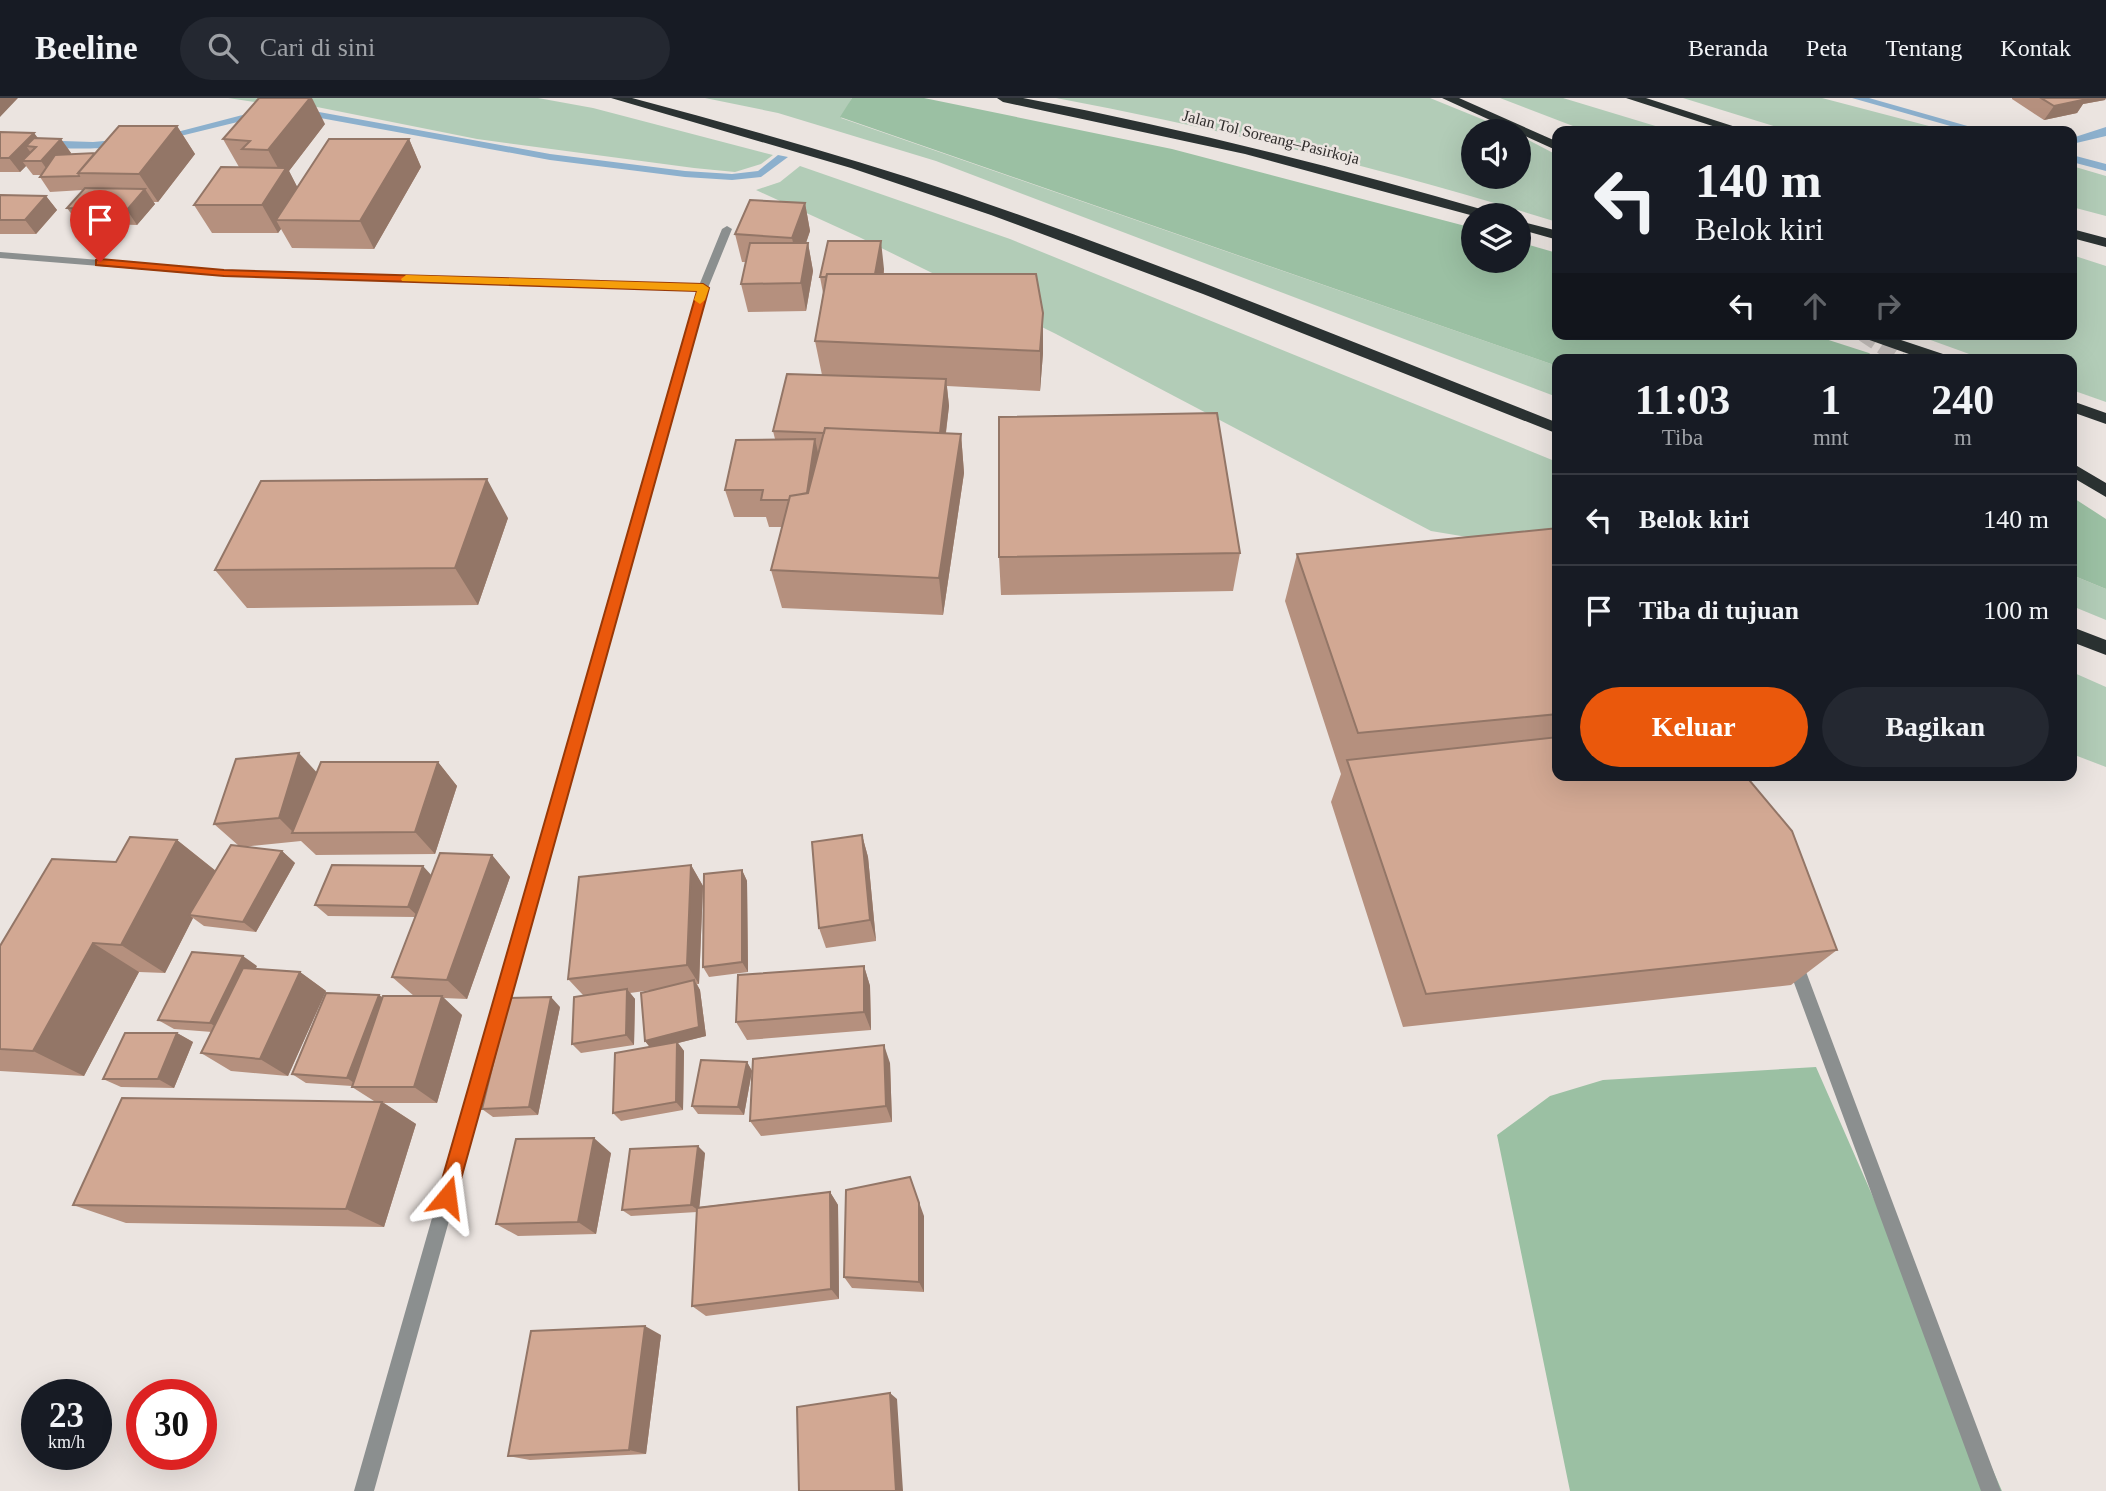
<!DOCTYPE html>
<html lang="id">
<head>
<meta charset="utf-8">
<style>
  body { margin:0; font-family:"Times New Roman",serif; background:#242831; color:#f1f3f6; height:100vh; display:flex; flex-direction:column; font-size:26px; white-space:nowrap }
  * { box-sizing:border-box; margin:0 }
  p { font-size:23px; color:#9ea1a6 }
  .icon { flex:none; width:38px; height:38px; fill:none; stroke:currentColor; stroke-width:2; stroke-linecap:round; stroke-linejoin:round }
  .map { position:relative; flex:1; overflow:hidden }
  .drawer { position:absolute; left:1552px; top:256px; width:525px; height:427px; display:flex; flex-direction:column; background:#171b24; border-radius:14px; box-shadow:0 7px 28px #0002 }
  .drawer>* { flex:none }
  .top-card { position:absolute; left:1552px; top:28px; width:525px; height:214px; border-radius:14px; box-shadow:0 7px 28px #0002; background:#171b24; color:#f1f3f6; overflow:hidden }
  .fabs { position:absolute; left:1461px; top:21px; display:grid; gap:14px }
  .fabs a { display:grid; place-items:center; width:70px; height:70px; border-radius:50%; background:#171b24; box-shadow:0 7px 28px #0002; font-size:35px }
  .speed { position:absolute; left:21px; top:1281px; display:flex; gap:14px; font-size:35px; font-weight:700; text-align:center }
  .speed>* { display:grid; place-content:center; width:91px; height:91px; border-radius:50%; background:#171b24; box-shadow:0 7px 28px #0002; line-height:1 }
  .speed small { font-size:18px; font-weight:400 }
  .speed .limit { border:10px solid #d22; background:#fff; color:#111 }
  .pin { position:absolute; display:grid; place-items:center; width:60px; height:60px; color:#fff; margin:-72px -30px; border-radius:50% 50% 50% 0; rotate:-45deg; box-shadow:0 0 7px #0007 }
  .pin .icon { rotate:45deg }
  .me { position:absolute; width:77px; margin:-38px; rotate:16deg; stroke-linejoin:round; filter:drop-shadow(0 0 5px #0008) }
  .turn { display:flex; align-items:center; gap:24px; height:147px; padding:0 28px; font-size:32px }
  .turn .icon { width:91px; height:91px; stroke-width:2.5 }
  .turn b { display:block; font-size:49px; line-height:60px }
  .lanes { display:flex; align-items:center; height:66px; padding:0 28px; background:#0003; justify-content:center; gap:35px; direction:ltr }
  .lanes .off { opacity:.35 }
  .eta { display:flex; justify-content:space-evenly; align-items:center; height:119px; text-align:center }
  .eta b { font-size:42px; font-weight:800; line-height:49px }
  .button { display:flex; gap:14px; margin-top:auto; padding:14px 28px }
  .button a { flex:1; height:80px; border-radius:42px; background:#ea580c; color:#fff; font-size:28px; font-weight:800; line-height:80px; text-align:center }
  .button a+a { background:#242831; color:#f1f3f6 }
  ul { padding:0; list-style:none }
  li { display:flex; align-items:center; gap:21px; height:91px; padding:0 28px; border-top:2px solid #363941 }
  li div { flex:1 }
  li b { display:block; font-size:26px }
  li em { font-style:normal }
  header { display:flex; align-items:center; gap:42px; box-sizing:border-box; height:98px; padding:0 35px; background:#171b24; border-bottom:2px solid #363941 }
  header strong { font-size:33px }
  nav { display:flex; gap:38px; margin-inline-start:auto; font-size:24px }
  .search { width:490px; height:63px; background:#242831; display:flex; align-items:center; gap:18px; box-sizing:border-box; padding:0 24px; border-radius:38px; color:#9ea1a6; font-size:26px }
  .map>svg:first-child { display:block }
</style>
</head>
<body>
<header>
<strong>Beeline</strong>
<div class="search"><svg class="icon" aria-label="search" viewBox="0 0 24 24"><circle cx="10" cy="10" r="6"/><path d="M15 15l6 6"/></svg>Cari di sini</div>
<nav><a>Beranda</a><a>Peta</a><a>Tentang</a><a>Kontak</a></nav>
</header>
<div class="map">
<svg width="2106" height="1393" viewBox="0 0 2106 1393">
  <rect width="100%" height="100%" fill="#ebe4e0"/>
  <!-- green -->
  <path fill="#b2ccb7" d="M228 0H538L593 10 773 57 761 66 735 74 694 70 477 41 302 6H267Z
    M705 0H852L841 20 1557 268V299L936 63 778 15Z
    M1056 0H1430L1511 33H1474V79H1519V37L1557 57V124C1393 73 1225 32 1056 0Z
    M1500 0H1563L1672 33H1586Z
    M1683 0H1822L1948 33H1790Z
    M800 68 1010 141 1557 364V454L1431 433 1056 236 859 139 756 92 780 84Z
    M2072 68 2106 78V118L2072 109Z
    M2072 157 2106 168V304L2072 292V261H1983L1914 236H2072Z
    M2072 477 2106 491V522L2072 508Z
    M2072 574 2106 589V669L2072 656Z"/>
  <!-- forest -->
  <path fill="#9bc0a3" d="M852 0H924L1172 51 1473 130 1474 163H1519V144L1557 155 1558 236H1810L1869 255 1877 261H1558L1557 268 840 19Z
    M2072 399 2106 421V491L2072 477Z
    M1816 969 2002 1393H1570L1497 1037 1550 998 1603 982Z"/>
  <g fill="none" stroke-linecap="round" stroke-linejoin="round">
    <!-- stream -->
    <path fill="#8cb0cd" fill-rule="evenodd" d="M1852 0H1869L1985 33H1968Z
      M297 10 550 56 685 73 732 76 758 73 778 57 788 59 761 79 732 82 685 79 550 62 293 15 292 13Z
      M262 12 266 13V17L160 43 154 40Z
      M2106 29V38L2072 46V40Z
      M0 41 93 44 126 41 132 44C114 56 26 48 0 47Z
      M2072 57 2106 66V73L2072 64Z"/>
    <!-- highway-tunnel -->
    <path stroke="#c5bfbc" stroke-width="15" stroke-dasharray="15 7" stroke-linecap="butt" d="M1863 236 1900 261"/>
    <!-- lane -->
    <path fill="#8b8f8f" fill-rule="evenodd" d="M727 128 732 131 708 190 699 192 698 190 722 131Z
      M1794 856 1799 858 1802 863 2001 1393H1981L1786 863 1789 858Z"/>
    <!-- street -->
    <path fill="#8b8f8f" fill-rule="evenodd" d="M0 154 224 172 703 187 708 190 374 1393H354L697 193 224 178 0 160Z"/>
    <!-- highway -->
    <path fill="#2b3232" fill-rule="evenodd" d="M611 0H632C740 29 849 59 956 95 1159 164 1358 246 1558 325V336L1203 196 991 117 851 70Z
      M997 0H1023C1181 30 1337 69 1491 114L1493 117 1474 118 1245 56 1003 4Z
      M1442 0H1459L1558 44V53Z
      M1626 0H1646L1748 33H1728Z
      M1519 123 1558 133V142L1519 131Z
      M2072 131 2106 140V149L2072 140Z
      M1859 236H1883L1946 257 1948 261H1923L1861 239Z
      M2072 303 2106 315V326L2072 314Z
      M2072 365 2106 385V399L2072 379Z
      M2072 529 2106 542V557L2072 544Z"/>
  </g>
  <!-- wall -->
  <path fill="#b5907e" d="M2012 0H2106L2105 2 2083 6 2077 15 2044 22 2012 1Z
    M325 26 289 73 297 89 409 41 421 69 374 151 292 150 281 131 278 135H212L194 107 239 69 223 41Z
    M177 28 195 56 158 104H153L155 106 137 127 78 125 67 110 83 92 50 94 40 79 41 77H33L26 68 20 74H0V34L34 35 38 40 61 41 71 55 70 56 95 55Z
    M0 97 46 98 57 112 36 136H0Z
    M805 105 810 133 806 145H808L813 173 806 213 748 214 741 186 746 164H742L735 136Z
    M884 171V176L1043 215V255L1040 293 947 288 949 308 946 335 961 336 964 375 943 517 782 510 771 472 782 429H769L766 419H734L725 392 775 341 773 333 822 277 815 243 823 195 820 179Z
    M508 420 478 507 247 510 215 472Z
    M1558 430V677L1837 852 1791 887 1403 929 1331 704 1341 676 1285 503 1297 456Z
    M1240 455 1233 493 1001 497 999 459Z
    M438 664 457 688 435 756 316 757 301 743 242 749 282 753 295 765 256 834 204 828 193 820 165 875 139 874 84 978 0 973V848L116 764 177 742 216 773 239 748 214 726 317 674Z
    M862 737 868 759 876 843 826 850 819 830Z
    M492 757 510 779 467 901 443 900 462 917 437 1005H384L416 1026 384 1129 126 1125 73 1107 374 1003 352 989V988L306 985 292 976 379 897 382 899 414 898 392 879 415 819 328 818 315 807 431 777Z
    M691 767 703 788 699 886H697L700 892 706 938 678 945 684 953 683 1012 621 1023 613 1015 650 949 645 943 652 892 630 895 635 901 634 947 581 955 572 946 583 897 568 881Z
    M742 772 747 783 748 874 709 879 703 869Z
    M257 868 255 871 300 874 326 893 288 978 231 973 201 955 212 934 174 931 158 922Z
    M864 868 870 888 871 932 747 942 736 924Z
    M560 909 538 1017 493 1019 482 1011Z
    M177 935 193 944 174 990 121 989 103 981Z
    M747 964 752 973 890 965 892 1024 761 1038 750 1023 752 973 744 1017 698 1016 692 1008Z
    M611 1055 596 1136 518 1138 496 1126Z
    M705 1055 699 1109 830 1094 838 1107 839 1201 706 1218 692 1208 697 1114 631 1118 622 1112Z
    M924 1118V1194L852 1190 844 1179Z
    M661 1237 646 1356 530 1362 508 1358Z"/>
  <!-- shaded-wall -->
  <path fill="#937667" d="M0 0H18L0 19Z
    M310 0H312L325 26 289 73 302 98 276 122 281 131 278 135 262 107 282 77 268 52Z
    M2079 0H2106L2105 2 2083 6 2077 15 2044 22 2054 8Z
    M177 28 195 56 158 104 139 76Z
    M34 35 44 49 26 48 34 59 22 63 26 68 20 74 9 60Z
    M61 41 71 55 51 77 41 63Z
    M409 41 421 69 374 151 360 123Z
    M145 91 155 106 137 127 127 112Z
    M46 98 57 112 36 136 25 122Z
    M805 105 810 133 798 168 792 140Z
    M881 143 884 171 878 208 874 180Z
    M808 145 813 173 806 213 801 185Z
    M1043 215V255L1040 293V253Z
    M946 281 949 308 942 365 939 338Z
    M961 336 964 375 943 517 939 480Z
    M815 341 821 368 806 401Z
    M487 381 508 420 478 507 455 470Z
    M299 655 321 679 294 735 279 720Z
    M438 664 457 688 435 756 415 734Z
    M862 737 868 759 876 843 870 822Z
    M177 742 217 774 189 817 193 820 165 875 121 847Z
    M282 753 295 765 256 834 243 824Z
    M492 757 510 779 467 901 447 882Z
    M691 767 703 788 699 886 687 867Z
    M423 768 433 779 419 819 408 809Z
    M742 772 747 783 748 874 742 864Z
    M93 845 139 874 84 978 33 953Z
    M243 858 257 868 225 935 210 925Z
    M864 868 870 888 871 932 864 914Z
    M300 874 326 893 288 978 260 961Z
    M694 882 700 892 706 938 678 945 684 953 683 1012 676 1004 652 952 645 943Z
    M627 891 635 901 634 947 626 937Z
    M379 897 391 906 360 989 347 980Z
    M442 898 462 917 437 1005 414 989Z
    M551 899 560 909 538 1017 529 1009Z
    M177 935 193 944 174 990 158 981Z
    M884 947 890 965 892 1024 886 1008Z
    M747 964 752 973 744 1017 738 1009Z
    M382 1004 416 1026 384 1129 346 1111Z
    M594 1040 611 1055 596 1136 578 1124Z
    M698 1048 705 1055 699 1113 691 1107Z
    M910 1079 924 1118V1194L919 1184Z
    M830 1094 838 1107 839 1201 831 1191Z
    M645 1228 661 1237 646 1356 629 1352Z
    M890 1295 897 1301 903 1393H896Z"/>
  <!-- building -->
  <path fill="#d2a893" stroke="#937667" stroke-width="2" d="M259 0H310L268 52 242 51 250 43 223 41Z
    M2041 0H2086L2087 1 2054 8Z
    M119 28H177L139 76 78 75Z
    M0 34 34 35 9 60H0Z
    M34 40 61 41 41 63H22L36 49 26 48Z
    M329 41H409L360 123 276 122Z
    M95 55 78 75 79 78 40 79 55 57Z
    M221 69 286 70 262 107H194Z
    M85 90 145 91 127 112 67 110Z
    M0 97 46 98 25 122H0Z
    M750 102 805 105 792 140 735 136Z
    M828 143H881L875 176H827L826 179H820Z
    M750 145H808L801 185 741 186Z
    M827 176H1036L1043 215 1040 253 815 243Z
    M787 276 946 281 940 335 825 330 824 335 773 333Z
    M1217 315 1240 455 999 459V319Z
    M825 330 961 336 939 480 771 472 790 398 808 395Z
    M815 341 807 395 790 398 789 402H761L763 392H725L736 342Z
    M487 381 455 470 215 472 261 383Z
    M1558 430V616L1358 635 1297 456Z
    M1558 639V677H1745L1792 733 1837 852 1426 896 1347 662Z
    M299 655 279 720 214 726 236 661Z
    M321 664H438L415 734 292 735Z
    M862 737 870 822 819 830 812 744Z
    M130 739 177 742 121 847 93 845 33 953 0 951V848L52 761 116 764Z
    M231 747 282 753 243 824 189 817Z
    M440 755 492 757 447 882 392 879Z
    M332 767 423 768 408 809 315 807Z
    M691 767 687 867 568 881 579 779Z
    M742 772V864L703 869 704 776Z
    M192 854 243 858 210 925 158 922Z
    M864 868V914L736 924 738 877Z
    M243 870 300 874 260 961 201 955Z
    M694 882 699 929 645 943 641 895Z
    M627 891 626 937 572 946 574 899Z
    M326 895 379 897 347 980 292 976Z
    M383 898H442L414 989H352Z
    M551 899 529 1009 482 1011 509 900Z
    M125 935H177L158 981H103Z
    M677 944 676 1004 613 1015 615 955Z
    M884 947 886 1008 750 1023 753 961Z
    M701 962 747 964 738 1009 692 1008Z
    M122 1000 382 1004 346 1111 73 1107Z
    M594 1040 578 1124 496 1126 516 1041Z
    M698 1048 691 1107 622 1112 630 1051Z
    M910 1079 919 1105V1184L844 1179 846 1092Z
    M830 1094 831 1191 692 1208 697 1110Z
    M645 1228 629 1352 508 1358 531 1233Z
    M890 1295 896 1393H799L797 1309Z"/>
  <!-- route -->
  <path fill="#ea580c" stroke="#983908" stroke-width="2" d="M100 161 224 172 703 186 709 190 456 1099 454 1106 447 1109 440 1106 437 1099 697 193 224 178 96 167V162Z"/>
  <!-- slow -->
  <path fill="#f59e0b" d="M406 177 703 186 709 190 705 202 700 206 694 202 697 193 402 183 401 181Z"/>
  <g text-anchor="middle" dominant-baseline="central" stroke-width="5" stroke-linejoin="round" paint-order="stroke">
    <!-- far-street labels -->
    <g font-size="16" fill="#2f2c2b" stroke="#ebe4e0">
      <text transform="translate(1271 39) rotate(14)">Jalan Tol Soreang–Pasirkoja</text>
    </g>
  </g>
</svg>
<div class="fabs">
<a><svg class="icon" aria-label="sound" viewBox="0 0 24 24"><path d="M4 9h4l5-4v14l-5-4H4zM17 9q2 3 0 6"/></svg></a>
<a><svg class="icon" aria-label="layers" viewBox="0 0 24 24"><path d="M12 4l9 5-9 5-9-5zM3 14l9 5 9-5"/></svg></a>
</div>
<div class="speed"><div>23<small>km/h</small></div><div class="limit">30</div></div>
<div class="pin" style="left:100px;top:164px;background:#d93025"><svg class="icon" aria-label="arrive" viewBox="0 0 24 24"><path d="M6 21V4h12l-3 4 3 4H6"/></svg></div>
<svg class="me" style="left:447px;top:1099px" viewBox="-20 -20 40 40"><path d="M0-17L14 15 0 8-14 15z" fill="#ea580c" stroke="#fff" stroke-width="4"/></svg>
<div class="top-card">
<div class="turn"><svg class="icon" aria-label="left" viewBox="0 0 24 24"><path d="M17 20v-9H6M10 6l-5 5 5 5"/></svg><div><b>140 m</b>Belok kiri</div></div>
<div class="lanes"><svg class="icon" aria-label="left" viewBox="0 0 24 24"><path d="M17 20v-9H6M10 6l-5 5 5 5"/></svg><svg class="icon off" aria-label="ahead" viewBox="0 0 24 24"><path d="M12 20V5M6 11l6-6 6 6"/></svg><svg class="icon off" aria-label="right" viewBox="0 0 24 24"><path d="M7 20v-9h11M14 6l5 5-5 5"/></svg></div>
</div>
<section class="drawer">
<div class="eta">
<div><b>11:03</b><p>Tiba</p></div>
<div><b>1</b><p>mnt</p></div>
<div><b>240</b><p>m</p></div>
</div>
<ul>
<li><svg class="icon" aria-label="left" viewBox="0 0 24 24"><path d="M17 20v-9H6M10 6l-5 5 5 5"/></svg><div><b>Belok kiri</b></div><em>140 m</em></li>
<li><svg class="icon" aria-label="arrive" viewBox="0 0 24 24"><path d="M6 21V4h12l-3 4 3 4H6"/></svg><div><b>Tiba di tujuan</b></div><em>100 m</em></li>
</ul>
<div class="button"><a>Keluar</a><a>Bagikan</a></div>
</section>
</div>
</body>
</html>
